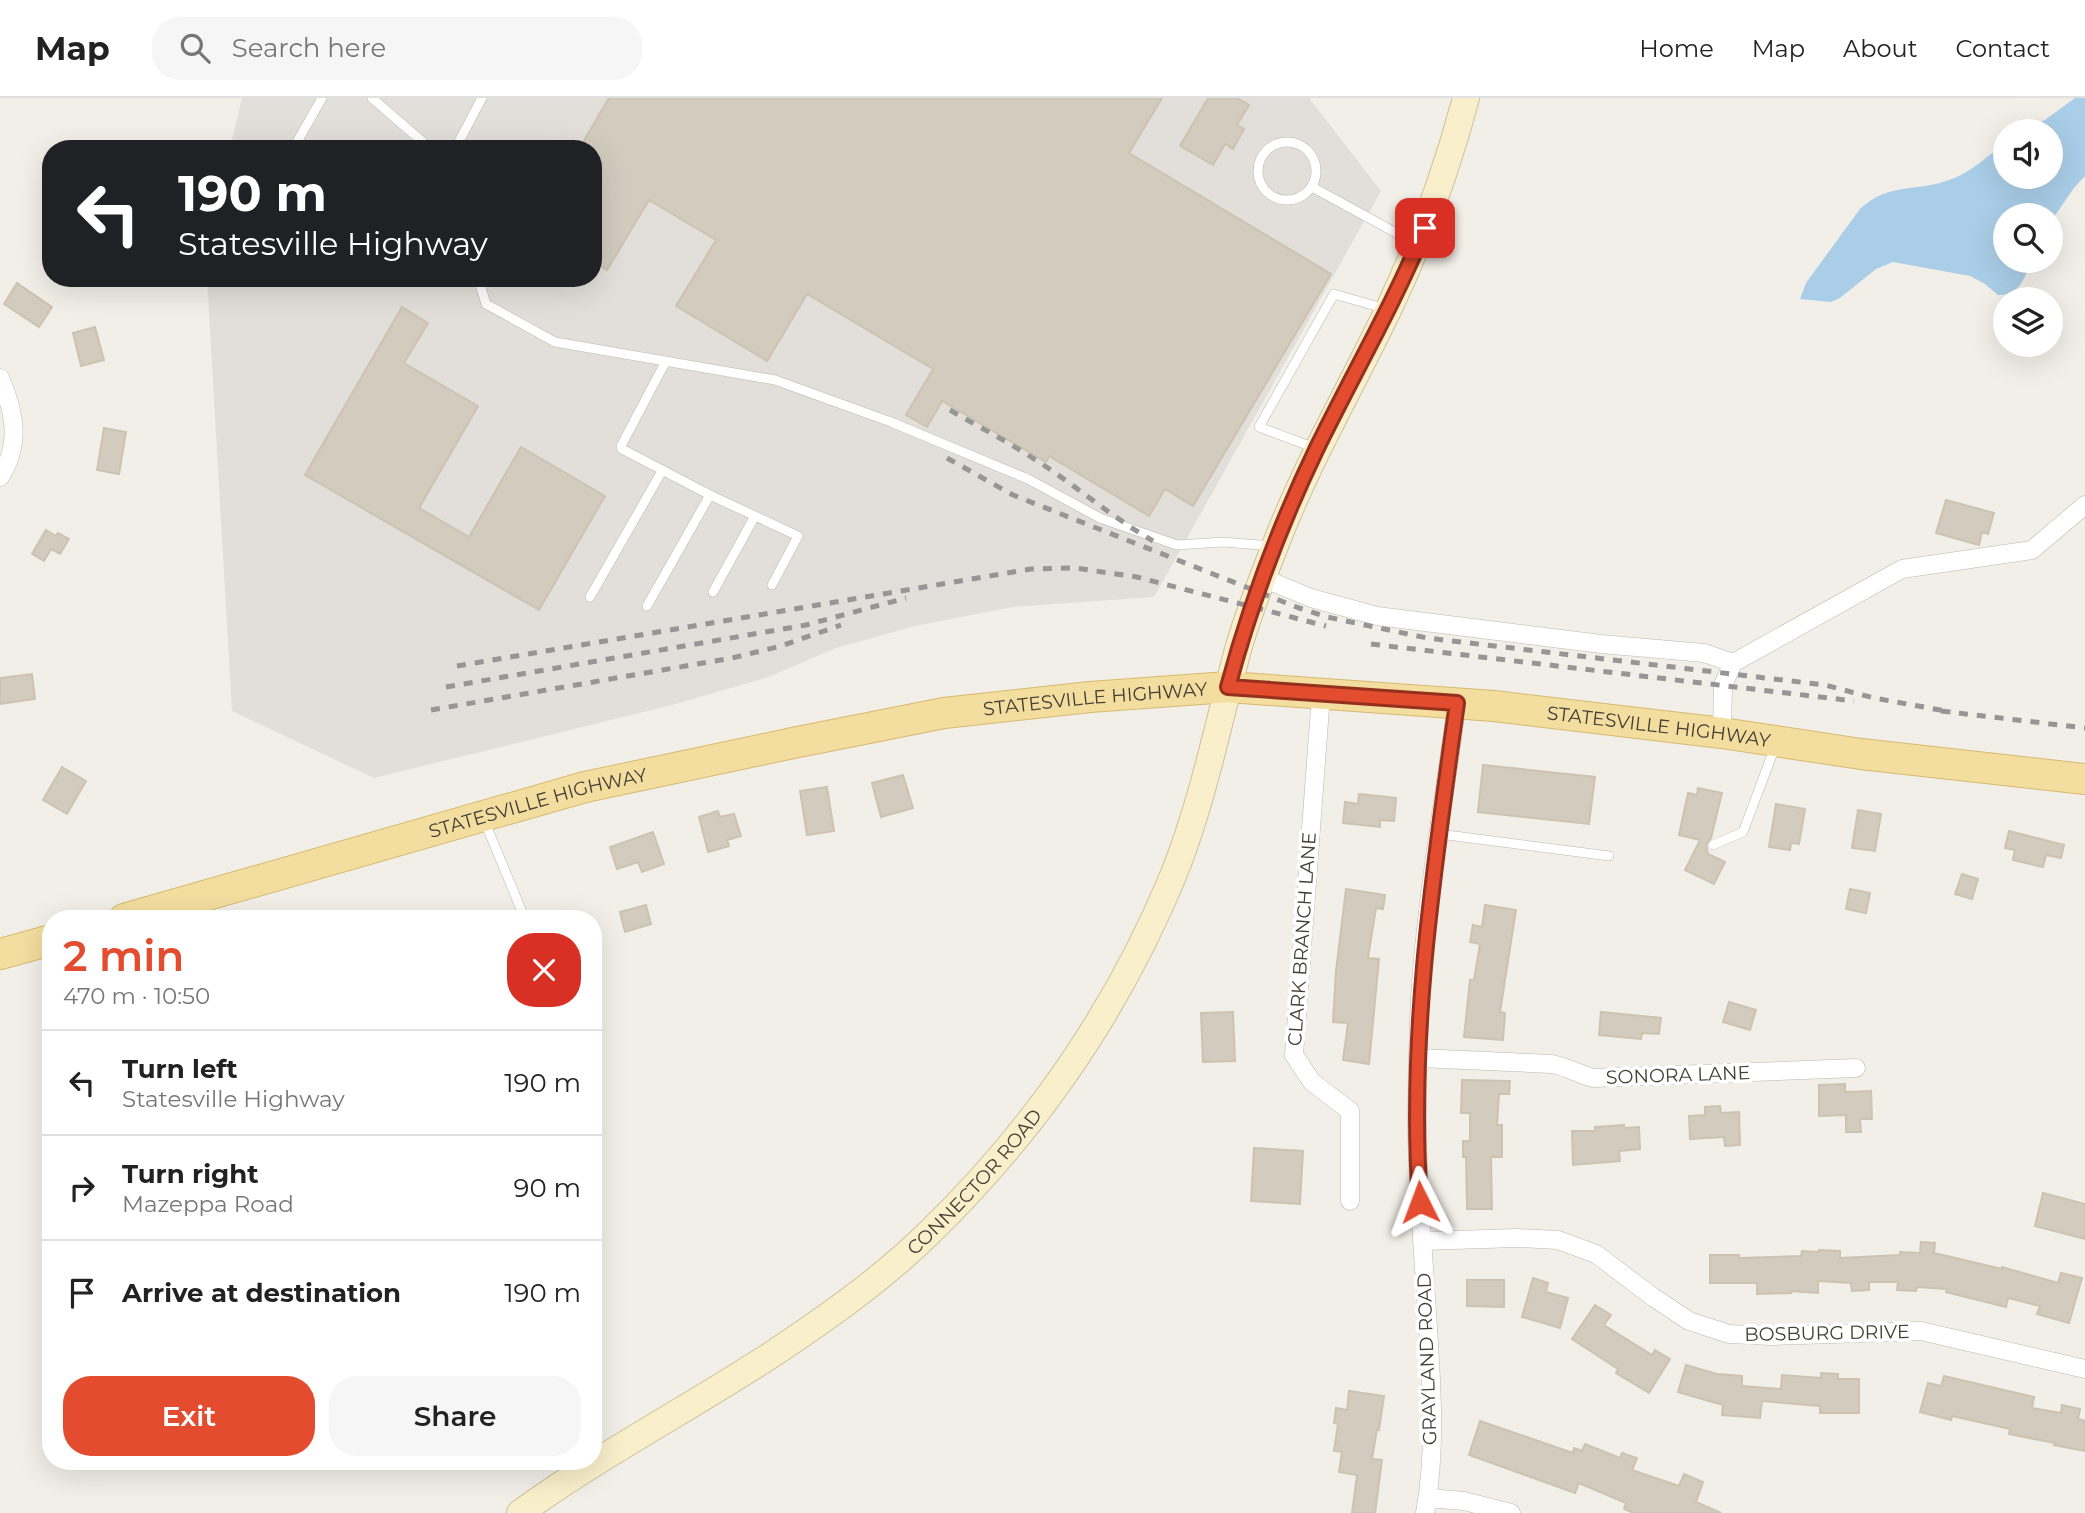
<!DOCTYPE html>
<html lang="en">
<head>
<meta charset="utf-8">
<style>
  body { margin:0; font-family:Montserrat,sans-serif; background:#f6f6f6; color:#222; height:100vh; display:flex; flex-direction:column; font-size:26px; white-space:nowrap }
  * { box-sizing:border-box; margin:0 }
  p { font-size:23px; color:#767676 }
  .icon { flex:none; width:38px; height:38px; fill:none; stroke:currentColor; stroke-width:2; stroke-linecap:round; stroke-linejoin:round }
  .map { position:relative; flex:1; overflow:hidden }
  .side { position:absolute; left:42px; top:812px; width:560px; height:560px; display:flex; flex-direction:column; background:#fff; border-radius:28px; box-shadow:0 7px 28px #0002 }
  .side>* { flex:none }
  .hud { position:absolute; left:42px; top:42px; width:560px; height:147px; border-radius:28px; box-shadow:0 7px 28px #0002; background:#202124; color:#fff; overflow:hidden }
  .buttons { position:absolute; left:1993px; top:21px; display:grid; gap:14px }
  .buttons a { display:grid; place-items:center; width:70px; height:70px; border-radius:50%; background:#fff; box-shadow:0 7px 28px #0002; font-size:35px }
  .pin { position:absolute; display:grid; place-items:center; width:60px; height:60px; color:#fff; margin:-30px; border-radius:14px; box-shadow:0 4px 10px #0006 }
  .me { position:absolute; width:77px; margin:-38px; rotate:357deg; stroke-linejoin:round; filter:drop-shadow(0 0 5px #0008) }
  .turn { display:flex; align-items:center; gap:24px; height:147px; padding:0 21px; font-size:32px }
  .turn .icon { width:91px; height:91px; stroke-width:2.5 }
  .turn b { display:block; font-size:49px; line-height:60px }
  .round { display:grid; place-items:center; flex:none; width:74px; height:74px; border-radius:28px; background:#f6f6f6 }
  .headline { display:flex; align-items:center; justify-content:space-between; height:119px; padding:0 21px }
  h1 { font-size:42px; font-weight:600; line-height:52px; color:#e34c2e }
  .action { display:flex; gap:14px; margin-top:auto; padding:14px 21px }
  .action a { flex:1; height:80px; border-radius:28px; background:#e34c2e; color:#fff; font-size:28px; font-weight:600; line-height:80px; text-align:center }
  .action a+a { background:#f6f6f6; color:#222 }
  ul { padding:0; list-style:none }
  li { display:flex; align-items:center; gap:21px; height:105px; padding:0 21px; border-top:2px solid #e0e0e0 }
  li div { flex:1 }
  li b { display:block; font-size:26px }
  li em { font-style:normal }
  header { display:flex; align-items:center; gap:42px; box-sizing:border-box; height:98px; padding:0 35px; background:#fff; border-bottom:2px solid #e0e0e0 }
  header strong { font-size:33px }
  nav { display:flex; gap:38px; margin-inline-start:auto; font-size:24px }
  .search { width:490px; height:63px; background:#f6f6f6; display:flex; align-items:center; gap:18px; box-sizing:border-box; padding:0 24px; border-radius:28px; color:#767676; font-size:26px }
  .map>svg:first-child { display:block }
</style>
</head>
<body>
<header>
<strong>Map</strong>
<div class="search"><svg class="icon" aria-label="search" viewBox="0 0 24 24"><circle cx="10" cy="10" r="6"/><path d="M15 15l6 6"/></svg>Search here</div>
<nav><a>Home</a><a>Map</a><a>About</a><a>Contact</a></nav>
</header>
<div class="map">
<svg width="2085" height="1415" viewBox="0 0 2085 1415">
  <rect width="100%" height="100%" fill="#f2efe8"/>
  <!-- industrial -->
  <path fill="#e2ded9" d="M242 0H1309L1381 93 1154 499 1013 509 915 528 836 550 766 580 672 607 374 680 232 613 207 180H593V51H230Z"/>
  <!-- water -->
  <path fill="#aacee8" d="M2075 0H2085V78L2074 90 2051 123V117H2006V163H2031C2025 180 2019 198 1998 197L1985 186 1970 178 1893 164 1876 171 1840 200 1831 204 1800 201 1806 185 1860 111C1890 83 1917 95 1952 81 1971 74 1989 57 2005 45L2006 79H2051V33H2021L2045 22Z"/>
  <!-- building -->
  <path fill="#d2cbbe" stroke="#ccc3b2" stroke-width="2" d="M609 0H1162L1129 55 1331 176 1193 408 1165 391 1149 418 1049 358 1046 364 942 303 927 329 906 317 933 271 807 196 767 263 676 208 716 142 649 102 607 172 593 163V51H579Z
    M1208 0H1237L1249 7 1237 27 1244 31 1233 51 1225 46 1213 67 1180 48Z
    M17 185 52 209 39 229 4 206Z
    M402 209 428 225 404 265 478 308 419 410 469 439 521 349 605 398 539 512 305 377Z
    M95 229 104 262 81 268 73 235Z
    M104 330 126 334 119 376 97 372Z
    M1946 402 1994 415 1988 436 1982 434 1979 447 1936 435Z
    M46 432 56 438 58 435 69 441 60 456 51 451 44 463 32 456Z
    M32 576 35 601 0 606V580Z
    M1483 667 1595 679 1589 726 1478 714Z
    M62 669 86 683 67 716 43 702Z
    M903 677 913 710 881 719 872 685Z
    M827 689 834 733 807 737 800 693Z
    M1698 690 1722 695 1711 740 1706 747 1708 756 1725 764 1714 786 1685 772 1700 742 1679 737 1688 695 1697 697Z
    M1359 696 1396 700 1394 723 1380 722V729L1343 725 1345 704 1358 706Z
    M1776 706 1805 711 1799 746 1791 745 1790 752 1769 749Z
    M1858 712 1881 716 1875 753 1852 750Z
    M718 713 720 719 734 716 741 738 727 742 729 748 708 754 699 719Z
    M2009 733 2064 747 2061 760 2046 757 2043 769 2013 762 2015 752 2005 750Z
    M653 734 664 766 642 774 638 764 617 771 610 749Z
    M1962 776 1978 781 1972 801 1955 796Z
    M1346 791 1385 797 1383 811 1376 810 1368 860 1379 861 1369 966 1343 962 1348 925 1333 924 1336 873Z
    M1850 791 1870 795 1866 815 1846 811Z
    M646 807 651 826 625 834 620 814Z
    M1485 807 1516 812 1500 914 1505 915 1503 942 1464 939 1470 882H1474L1480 846 1470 844 1473 827 1482 829Z
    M1729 904 1756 912 1750 932 1723 924Z
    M1233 914 1235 963 1203 964 1201 915Z
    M1601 914 1661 920 1659 936 1642 935 1641 941 1599 937Z
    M1462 982 1510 983 1509 996H1499L1497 1027H1502V1059H1491L1492 1111H1467L1466 1059H1463V1043H1470V1015H1461Z
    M1845 986V994L1871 993 1872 1021H1860L1861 1034H1846V1017L1819 1018V987Z
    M1720 1008 1721 1015 1739 1014 1740 1047 1725 1048 1724 1039 1690 1041 1689 1018 1705 1017V1009Z
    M1624 1027V1030L1639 1029 1640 1051 1619 1053 1620 1063 1573 1067 1572 1033H1595V1029Z
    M1254 1050 1303 1053 1300 1106 1251 1103Z
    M2043 1095 2085 1106V1141L2035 1128Z
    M1921 1144 1935 1145 1934 1155 2002 1171V1169L2058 1185 2061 1175 2082 1180 2069 1225 2037 1216 2040 1208 2008 1200 2006 1209 1946 1194 1947 1191 1917 1189 1916 1193 1897 1192 1898 1184H1869V1192L1852 1193 1851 1185 1818 1183V1195L1790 1193 1791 1195 1757 1196V1185H1710V1157H1739V1160L1801 1158 1802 1153 1819 1154V1152L1840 1153V1160L1900 1157V1154L1920 1155Z
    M1533 1180 1548 1185 1546 1194 1568 1200 1560 1230 1522 1219Z
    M1467 1182H1504V1209L1467 1208Z
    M1595 1207 1611 1217 1604 1227 1652 1257 1655 1252 1670 1261 1649 1295 1616 1275 1618 1271 1572 1241Z
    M1686 1267 1717 1276 1742 1278V1288L1781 1291 1782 1277 1821 1280V1275L1838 1276V1281H1859V1315H1820V1308L1762 1303 1760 1320 1722 1317 1723 1307 1678 1294Z
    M1944 1278 2034 1299 2032 1310 2061 1315 2062 1307 2080 1311 2078 1321 2085 1323V1353L2054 1347 2055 1345 2009 1336 2010 1331 1952 1318 1951 1322 1920 1314 1928 1285 1941 1288Z
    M1349 1293 1384 1298 1379 1332 1377 1331 1372 1361 1382 1362 1375 1415H1352L1357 1377 1339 1374 1342 1354 1334 1353 1338 1326 1334 1325 1336 1310 1347 1312Z
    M1480 1323 1573 1355 1574 1350 1582 1353 1585 1346 1620 1360 1622 1355 1637 1360 1632 1372 1679 1388 1684 1376 1703 1384 1696 1404 1721 1415H1634L1624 1411 1626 1405 1579 1385 1575 1395 1469 1357Z"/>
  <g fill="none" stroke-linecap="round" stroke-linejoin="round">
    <defs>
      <path id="lane" d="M372 0 431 51
        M1258 73a29 29 0 1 1 58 0a29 29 0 1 1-58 0Z
        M293 51 322 0
        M455 51 482 0
        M1312 89 1413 144
        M478 180 486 206 555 244 775 282 891 324 1028 381 1100 420 1177 447 1223 444 1273 448
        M666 263 621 348 622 351 710 397 798 438 772 487
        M1315 350 1259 329 1334 196 1386 211
        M713 494 755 418
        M590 499 662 373
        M647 508 710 397
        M484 722 525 821
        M1439 736 1609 758
        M1713 747 1743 734 1775 649"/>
      <path id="street" d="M0 280C15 314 21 347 0 379
        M1263 480 1311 500 1377 518 1601 546 1704 555 1733 565
        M1321 597 1294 957 1312 984 1350 1013V1103
        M1722 635 1723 587 1733 565 1902 471 2032 452 2085 407
        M1419 960 1552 966C1567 969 1579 976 1593 980L1856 970
        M1422 1143 1517 1140 1558 1142 1596 1156 1653 1199 1689 1223 1729 1236 1772 1238 1921 1233 2085 1271
        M1428 1400 1464 1403 1511 1415
        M1425 1415C1436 1355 1432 1290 1428 1230 1424 1161 1417 1092 1417 1023 1417 982 1418 941 1420 900 1426 802 1444 703 1457 605"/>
      <g id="secondary">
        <path id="s1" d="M520 1415C599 1358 686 1312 768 1259 824 1222 881 1182 929 1135 1034 1033 1117 913 1173 778 1203 704 1218 625 1239 548 1249 514 1262 481 1275 448 1307 364 1352 288 1390 208 1422 140 1447 72 1466 0"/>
      </g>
      <g id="primary">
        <path id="s2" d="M124 821 585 689 793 645 944 615 1090 599 1228 589 1494 608 1722 635 1861 656 2085 681"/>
        <path d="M0 856 51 842"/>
      </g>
    </defs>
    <!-- lane casing -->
    <use href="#lane" stroke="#bdb7ab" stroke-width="10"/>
    <!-- street casing -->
    <use href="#street" stroke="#bdb7ab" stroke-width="19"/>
    <!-- secondary casing -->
    <use href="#secondary" stroke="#cdc19c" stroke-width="28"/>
    <!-- primary casing -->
    <use href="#primary" stroke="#d7ba71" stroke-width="32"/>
    <!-- lane -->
    <use href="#lane" stroke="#fff" stroke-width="9"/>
    <!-- street -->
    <use href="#street" stroke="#fff" stroke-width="18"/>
    <!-- secondary -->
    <use href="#secondary" stroke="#f9efcb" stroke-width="26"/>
    <!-- primary -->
    <use href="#primary" stroke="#f3dd9f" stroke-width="30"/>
    <!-- rail -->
    <path stroke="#969696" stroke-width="5" stroke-dasharray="9 9" stroke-linecap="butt" d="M950 312C977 328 1005 342 1031 359 1073 385 1110 418 1153 443
      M947 360 1013 397 1299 510 1327 519 1427 540 1825 587 1874 600 1951 614
      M1371 546 1854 603
      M457 568 1031 471 1075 470 1137 479 1326 528
      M446 589 806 527 906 500
      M431 612 732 560 781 548 841 527
      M1941 613 2085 630"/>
  </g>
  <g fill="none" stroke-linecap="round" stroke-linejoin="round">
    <defs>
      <path id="route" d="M1420 1104C1408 937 1434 770 1457 605L1228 589C1250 507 1280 427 1317 350 1353 276 1394 206 1425 130"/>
    </defs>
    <!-- route casing -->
    <use href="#route" stroke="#94311e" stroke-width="18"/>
    <!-- route -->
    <use href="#route" stroke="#e34c2e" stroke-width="12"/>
  </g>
  <g text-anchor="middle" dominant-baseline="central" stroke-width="7" stroke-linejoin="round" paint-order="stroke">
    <!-- street labels -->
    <g font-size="19" fill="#454037" stroke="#fff">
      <text stroke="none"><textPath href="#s2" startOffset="998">STATESVILLE HIGHWAY</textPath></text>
      <text stroke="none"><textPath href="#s2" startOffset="1564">STATESVILLE HIGHWAY</textPath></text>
      <text stroke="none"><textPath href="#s2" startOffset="430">STATESVILLE HIGHWAY</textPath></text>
      <text transform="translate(1302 841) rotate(-86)">CLARK BRANCH LANE</text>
      <text transform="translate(1678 977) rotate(-2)">SONORA LANE</text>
      <text stroke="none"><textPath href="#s1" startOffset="565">CONNECTOR ROAD</textPath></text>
      <text transform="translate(1827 1235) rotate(-1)">BOSBURG DRIVE</text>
      <text transform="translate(1427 1261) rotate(-92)">GRAYLAND ROAD</text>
    </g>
  </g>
</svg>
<div class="buttons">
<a><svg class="icon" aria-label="sound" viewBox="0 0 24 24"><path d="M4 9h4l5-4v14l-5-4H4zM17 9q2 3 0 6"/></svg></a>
<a><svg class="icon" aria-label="search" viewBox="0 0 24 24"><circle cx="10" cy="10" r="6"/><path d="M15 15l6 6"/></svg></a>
<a><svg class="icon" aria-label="layers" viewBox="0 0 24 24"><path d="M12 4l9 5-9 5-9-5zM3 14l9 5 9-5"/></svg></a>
</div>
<div class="pin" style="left:1425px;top:130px;background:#d93025"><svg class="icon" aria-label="arrive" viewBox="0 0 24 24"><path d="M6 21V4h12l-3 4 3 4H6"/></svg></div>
<svg class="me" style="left:1420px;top:1104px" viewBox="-20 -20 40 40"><path d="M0-17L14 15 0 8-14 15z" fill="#e34c2e" stroke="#fff" stroke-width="4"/></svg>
<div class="hud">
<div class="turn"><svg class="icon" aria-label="left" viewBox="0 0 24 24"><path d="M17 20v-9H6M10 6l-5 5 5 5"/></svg><div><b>190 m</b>Statesville Highway</div></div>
</div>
<section class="side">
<div class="headline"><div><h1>2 min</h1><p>470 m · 10:50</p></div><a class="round" style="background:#d93025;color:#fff"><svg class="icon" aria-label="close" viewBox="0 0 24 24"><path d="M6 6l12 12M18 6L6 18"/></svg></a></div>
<ul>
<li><svg class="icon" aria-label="left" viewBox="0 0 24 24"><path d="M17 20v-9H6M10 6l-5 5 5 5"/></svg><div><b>Turn left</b><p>Statesville Highway</p></div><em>190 m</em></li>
<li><svg class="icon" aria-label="right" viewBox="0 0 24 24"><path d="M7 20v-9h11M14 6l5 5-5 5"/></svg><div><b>Turn right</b><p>Mazeppa Road</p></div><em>90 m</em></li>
<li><svg class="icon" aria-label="arrive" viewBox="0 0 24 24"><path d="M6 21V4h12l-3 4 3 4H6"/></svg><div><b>Arrive at destination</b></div><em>190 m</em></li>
</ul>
<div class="action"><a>Exit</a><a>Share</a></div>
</section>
</div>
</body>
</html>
